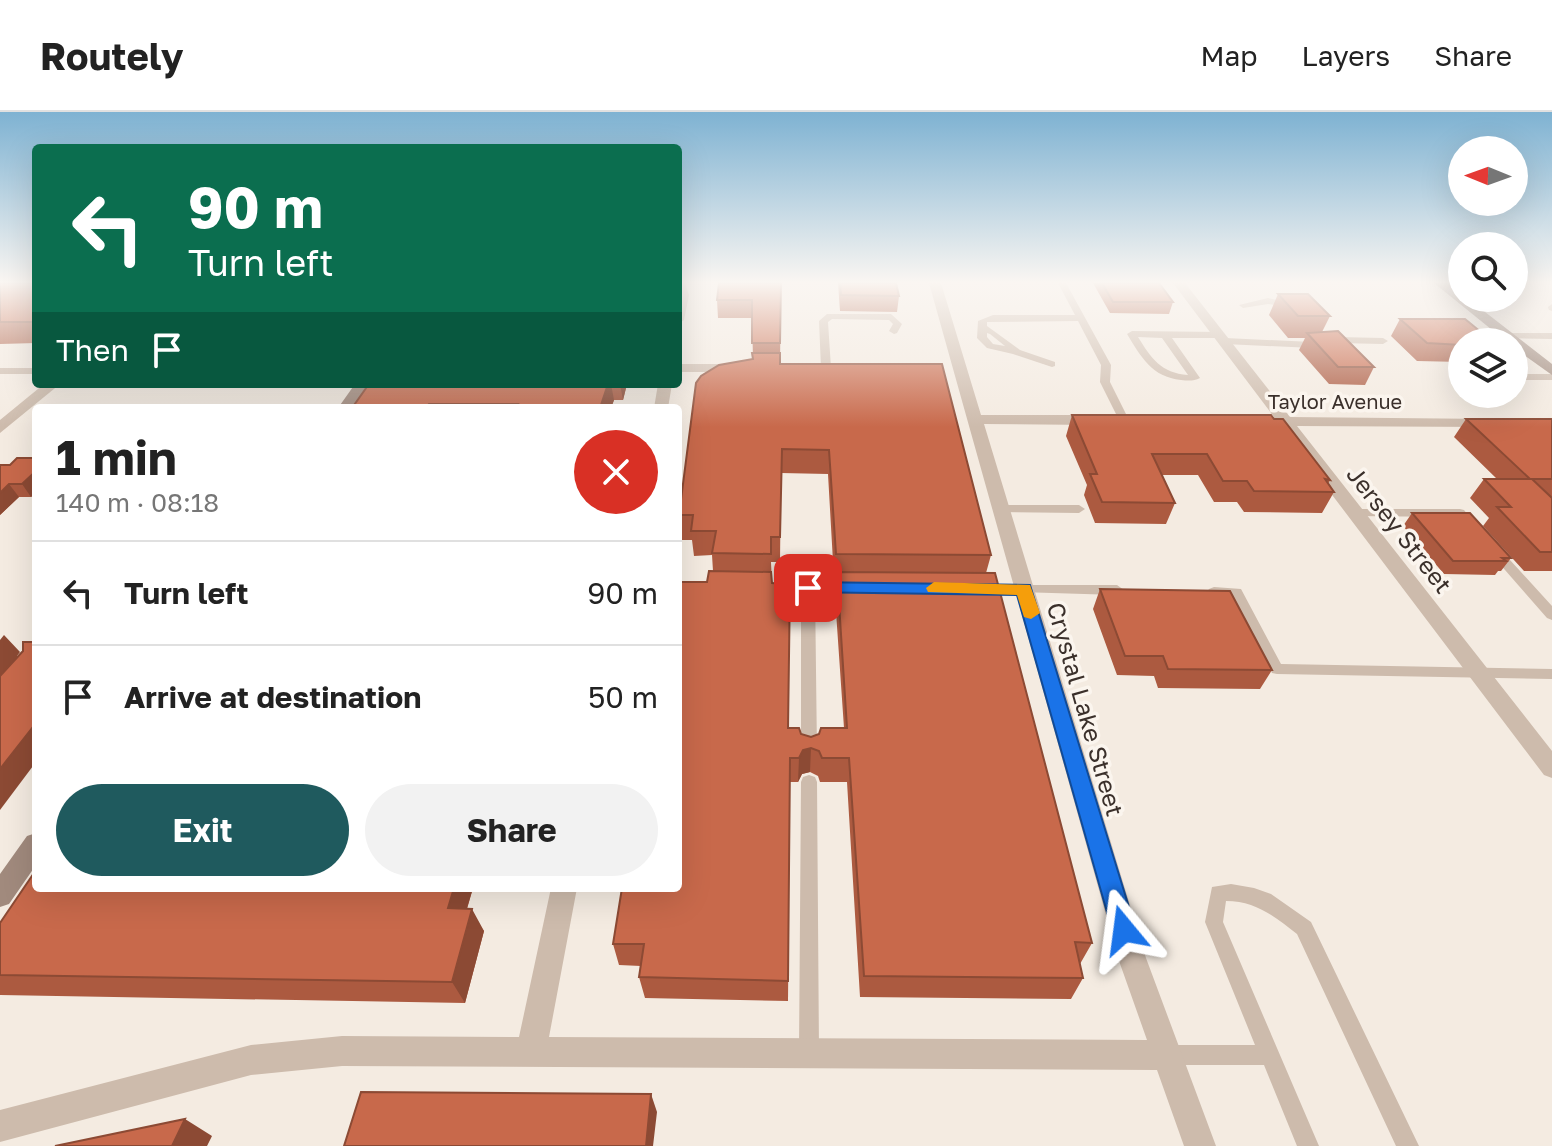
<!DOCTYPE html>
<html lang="en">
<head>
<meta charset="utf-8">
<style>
  body { margin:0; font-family:"Golos Text",sans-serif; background:#f2f2f2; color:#222; height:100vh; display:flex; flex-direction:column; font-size:30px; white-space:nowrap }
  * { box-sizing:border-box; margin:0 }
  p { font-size:26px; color:#767676 }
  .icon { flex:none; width:44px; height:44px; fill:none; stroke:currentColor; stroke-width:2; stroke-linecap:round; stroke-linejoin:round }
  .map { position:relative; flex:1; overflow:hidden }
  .side { position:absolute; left:32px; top:292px; width:650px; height:488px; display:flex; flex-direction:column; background:#fff; border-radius:8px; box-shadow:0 8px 32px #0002 }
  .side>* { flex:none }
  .guide { position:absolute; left:32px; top:32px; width:650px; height:244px; border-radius:8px; box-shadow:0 8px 32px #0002; background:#0b6e4f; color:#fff; overflow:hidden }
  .needle { width:52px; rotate:271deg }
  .controls { position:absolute; left:1448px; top:24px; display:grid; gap:16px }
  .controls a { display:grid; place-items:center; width:80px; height:80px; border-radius:50%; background:#fff; box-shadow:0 8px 32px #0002; font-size:40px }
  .pin { position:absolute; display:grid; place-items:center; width:68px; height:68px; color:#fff; margin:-34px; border-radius:16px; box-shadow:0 4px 12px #0006 }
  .me { position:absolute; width:88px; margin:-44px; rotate:344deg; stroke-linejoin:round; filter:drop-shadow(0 0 6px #0008) }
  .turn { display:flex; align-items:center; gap:28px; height:168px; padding:0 24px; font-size:36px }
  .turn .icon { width:104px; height:104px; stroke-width:2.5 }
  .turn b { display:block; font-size:56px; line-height:68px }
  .then { display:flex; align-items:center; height:76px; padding:0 24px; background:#0003; gap:16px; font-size:30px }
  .round { display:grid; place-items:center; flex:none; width:84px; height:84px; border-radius:42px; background:#f2f2f2 }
  .headline { display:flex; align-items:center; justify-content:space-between; height:136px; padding:0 24px }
  h1 { font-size:48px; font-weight:700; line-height:60px }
  .cta { display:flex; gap:16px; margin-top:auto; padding:16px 24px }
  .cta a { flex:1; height:92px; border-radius:48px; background:#1f5a5e; color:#fff; font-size:32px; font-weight:700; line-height:92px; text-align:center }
  .cta a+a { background:#f2f2f2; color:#222 }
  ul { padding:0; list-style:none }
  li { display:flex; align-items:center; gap:24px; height:104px; padding:0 24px; border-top:2px solid #e0e0e0 }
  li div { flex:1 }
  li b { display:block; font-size:30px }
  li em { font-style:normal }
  header { display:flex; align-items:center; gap:48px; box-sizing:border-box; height:112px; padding:0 40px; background:#fff; border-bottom:2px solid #e0e0e0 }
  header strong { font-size:38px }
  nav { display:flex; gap:44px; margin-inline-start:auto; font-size:28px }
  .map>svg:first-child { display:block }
</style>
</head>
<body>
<header>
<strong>Routely</strong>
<nav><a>Map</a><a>Layers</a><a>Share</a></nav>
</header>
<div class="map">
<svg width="1552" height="1034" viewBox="0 0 1552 1034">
  <rect width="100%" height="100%" fill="#f4ebe1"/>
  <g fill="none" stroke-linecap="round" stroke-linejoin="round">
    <!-- lane -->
    <path fill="#cdbbac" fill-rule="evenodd" d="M1058 171H1066L1111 253 1110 270 1129 308 1128 310H1120L1100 270 1101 253 1078 209 987 210V214L1020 238 1055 250V254L1052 255 1013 242 987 236 977 226 978 209 993 203H1075ZM987 221 990 222 1005 234 993 232 987 225Z
      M1268 186 1295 192 1291 195 1268 192 1243 196 1239 193Z
      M1552 192V199L1549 198 1548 195Z
      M827 202H891L902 212 897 221 894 222 889 219 893 212 889 208 832 207 828 210 831 256 826 259 821 256 819 209Z
      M1132 219 1220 220 1225 223 1220 226H1172L1200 266C1194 269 1189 269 1181 268 1152 265 1141 245 1127 222ZM1138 225 1162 226 1188 263C1161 261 1151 246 1138 225Z
      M1508 221H1552V227L1505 226 1503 224Z
      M1338 225 1383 226 1388 229 1383 232 1338 231 1313 236 1225 232 1220 229 1225 226 1313 230Z
      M0 256H36V262H0Z
      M1514 262H1552V268H1514Z
      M1000 393H1079L1085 397 1079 401 996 400 994 397Z
      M1355 397H1460L1464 398 1478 415 1476 418H1468L1457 405 1351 404 1349 401 1351 398Z
      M1495 435 1499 436 1552 494V508L1547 506 1491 442 1489 439Z
      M808 472 815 476 817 641 815 646 809 647 803 646 801 641V476Z
      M1024 473H1117L1124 478 1117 483 1019 480 1017 477 1019 474Z
      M1214 475 1241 477 1281 552 1552 557V567L1277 562 1272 561 1232 485 1209 483 1207 480 1209 477Z
      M809 663 815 665 817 670 819 940 816 947 809 950 802 947 799 940 801 670 803 665Z
      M1231 772 1254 776 1271 782 1311 810 1419 1034H1396L1297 822C1275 805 1256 789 1226 789L1223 810 1319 1034H1297L1264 953H1166L1159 950 1156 943 1159 936 1166 933H1255L1205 810 1212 775Z"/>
    <!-- street -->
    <path fill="#cdbbac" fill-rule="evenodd" d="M678 171H685L689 183 684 208 678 212Z
      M929 171H941L981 303H1096L1104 308 1096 313 984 312 1146 846 1216 1034H1184L1157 958 342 954 251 963 0 1030V998L251 933 342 924 519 925 551 776H577L549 925 1147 928 1118 846Z
      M1173 171H1185L1290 305 1493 307 1496 310 1488 315 1297 314 1552 639V666L1544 663 1280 314 1271 312 1268 309 1274 305Z
      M678 252H739L746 256 739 260H678Z
      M44 272H60L0 321V308Z
      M658 272H672L668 296H654Z
      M766 470H862L872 476 862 482 759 481 756 476 759 471Z"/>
    <!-- secondary -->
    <path fill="#a18a7d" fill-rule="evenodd" d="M1434 171H1447L1462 182V186H1467L1552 252V263L1514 236V230H1507Z
      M355 272H369L352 296H338Z
      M36 721V753L9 792 0 795V762L27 724Z"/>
  </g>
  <!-- wall -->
  <path fill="#ac5a40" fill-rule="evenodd" d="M0 171H36V231L0 232Z
    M781 171 780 252 991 443 986 461 1092 831 1080 852 1083 866 1071 887 860 885 847 670H820L818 664 810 660 802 662 798 670H790L788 889 645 886 639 865 641 854 619 853 613 832 707 470 713 459 712 443 694 444 692 428H681L679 403 753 247 752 206H718L717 188ZM781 361 828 362 834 467H837L835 485 844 616 811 625 801 622 788 616 772 471 771 450H780Z
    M838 171H896L899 184 897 200 840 199Z
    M1093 171H1159L1173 190 1169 202 1110 201Z
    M1278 182 1330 204 1322 220 1374 255 1365 273 1329 272 1299 238 1305 226H1288L1269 203Z
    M1400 207 1462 230V250L1417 249 1391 224Z
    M369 272H627L623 288H614L611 296H352Z
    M1072 303 1330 368 1328 372 1334 380 1322 401 1244 400 1237 390H1214L1198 363H1162L1175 391 1166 412 1095 411 1084 383 1087 373 1066 324Z
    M1466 307H1552V459H1524L1483 414 1489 406 1470 386 1484 367H1497L1454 325Z
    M36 346V381L31 385H19L0 403 10 353Z
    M1412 401 1511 446 1501 459H1498L1495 463 1444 462 1403 414Z
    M1100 477 1272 558 1260 577 1158 576 1154 564 1117 563 1093 497Z
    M473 776 467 797 484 819 465 891 0 883V811Z"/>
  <!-- shaded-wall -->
  <path fill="#8c4a34" d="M608 272H611L614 288 611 296H600Z
    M620 272H627L623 288Z
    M36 359V381L31 385 22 372Z
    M9 372 19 385 0 403V381Z
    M4 523 20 540 17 544 21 547 0 571V528Z
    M36 611V650L0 698V657Z
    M811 636 810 660 802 662 798 670 799 646 803 638Z
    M454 776H473L460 819 448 796Z
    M472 797 484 819 465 891 452 870Z
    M651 982 657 1000 653 1034H646Z
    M185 1007 212 1024 207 1034H172Z"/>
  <!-- building -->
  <path fill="#c8694b" stroke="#8c4a34" stroke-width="2" d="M0 171H36V210H0Z
    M719 171H781L780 231H752V188H717Z
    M840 171H896L899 184 841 183Z
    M1102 171H1159L1173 190H1113Z
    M1278 182H1308L1330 204H1298Z
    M1400 207H1465L1493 230H1462V233L1427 231Z
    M1338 219 1374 255H1338L1307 221Z
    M752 241H780V252H942L991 443 836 442 829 338 782 337 780 425H771V442L712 441 716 419H691L693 403H679L696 271 701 264 719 253 753 247Z
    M369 272H608L600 296H516L518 292H429L426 296H352Z
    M1072 303H1271L1274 307H1283L1330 368 1325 367 1334 380 1254 379 1247 369H1223L1207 342H1152L1175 391 1102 390 1090 362H1097Z
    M1466 307H1552V367H1530Z
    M17 346H36V359L22 372H9L0 381V353H10Z
    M1484 367H1532L1552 386V440H1540L1497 395H1511Z
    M1412 401H1470L1511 446H1502L1506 449H1453Z
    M709 459 771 460 772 471 790 472 788 616H799L801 622 811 625 819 622 821 616H847L837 460 995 461 1092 831 1075 830 1083 866 864 864 849 646H822L819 639 811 636 803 638 799 646H790L788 869 639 865 644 832H613L622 776H678V470H707Z
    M1100 477 1230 479 1272 558 1168 557 1163 544H1125Z
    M23 530H36V611L0 657V564L23 539Z
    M36 758V776H454L448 796 472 797 452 870 0 863V811Z
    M361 980 651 982 646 1034H344Z
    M185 1007 172 1034H55Z"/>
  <!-- sky -->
  <linearGradient id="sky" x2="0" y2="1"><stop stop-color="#7eb2d2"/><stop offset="0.54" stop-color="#faf6f2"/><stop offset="1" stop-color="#faf6f2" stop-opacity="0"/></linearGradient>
  <rect width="1552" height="315" fill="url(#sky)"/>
  <!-- route -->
  <path fill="#1a73e8" stroke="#114b97" stroke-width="2" d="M808 470 1030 473 1136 818 1133 826 1124 830 1115 826 1112 818 1017 483 801 480 799 476 801 472Z"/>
  <!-- slow -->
  <path fill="#f59e0b" d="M934 470 1030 473 1040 501 1031 507 1024 505 1017 483 928 480 926 476Z"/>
  <g text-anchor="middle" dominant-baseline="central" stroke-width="7" stroke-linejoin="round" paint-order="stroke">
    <!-- far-street labels -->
    <g font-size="20" fill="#3b302b" stroke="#fbf5ee">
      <text x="1335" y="289">Taylor Avenue</text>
    </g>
    <!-- street labels -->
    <g font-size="24" fill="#3b302b" stroke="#fbf5ee">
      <text transform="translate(1400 417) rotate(52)">Jersey Street</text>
      <text transform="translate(1086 597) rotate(74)">Crystal Lake Street</text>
    </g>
  </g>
</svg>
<div class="controls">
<a><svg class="needle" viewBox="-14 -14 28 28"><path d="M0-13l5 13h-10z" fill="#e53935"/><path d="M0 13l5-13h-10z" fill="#767676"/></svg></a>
<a><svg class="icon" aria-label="search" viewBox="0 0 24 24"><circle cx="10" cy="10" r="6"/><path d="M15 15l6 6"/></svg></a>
<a><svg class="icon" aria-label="layers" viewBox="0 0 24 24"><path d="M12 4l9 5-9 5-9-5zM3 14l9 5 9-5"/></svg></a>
</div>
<div class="pin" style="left:808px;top:476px;background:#d93025"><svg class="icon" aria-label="arrive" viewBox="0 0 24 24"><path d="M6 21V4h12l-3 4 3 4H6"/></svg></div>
<svg class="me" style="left:1124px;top:818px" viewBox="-20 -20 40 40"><path d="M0-17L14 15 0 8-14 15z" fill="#1a73e8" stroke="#fff" stroke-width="4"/></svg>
<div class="guide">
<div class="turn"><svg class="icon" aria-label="left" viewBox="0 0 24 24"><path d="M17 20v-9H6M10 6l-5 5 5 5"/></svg><div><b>90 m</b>Turn left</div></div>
<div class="then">Then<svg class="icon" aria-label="arrive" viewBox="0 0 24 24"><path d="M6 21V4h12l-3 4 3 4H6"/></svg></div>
</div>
<section class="side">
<div class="headline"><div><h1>1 min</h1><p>140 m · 08:18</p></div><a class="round" style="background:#d93025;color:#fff"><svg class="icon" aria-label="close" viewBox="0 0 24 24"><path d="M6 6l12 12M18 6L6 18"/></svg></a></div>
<ul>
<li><svg class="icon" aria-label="left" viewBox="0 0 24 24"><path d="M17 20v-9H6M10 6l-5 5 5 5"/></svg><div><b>Turn left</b></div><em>90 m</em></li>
<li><svg class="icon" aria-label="arrive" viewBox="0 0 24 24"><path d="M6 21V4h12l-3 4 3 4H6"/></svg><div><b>Arrive at destination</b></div><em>50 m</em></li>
</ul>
<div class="cta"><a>Exit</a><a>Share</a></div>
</section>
</div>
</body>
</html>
